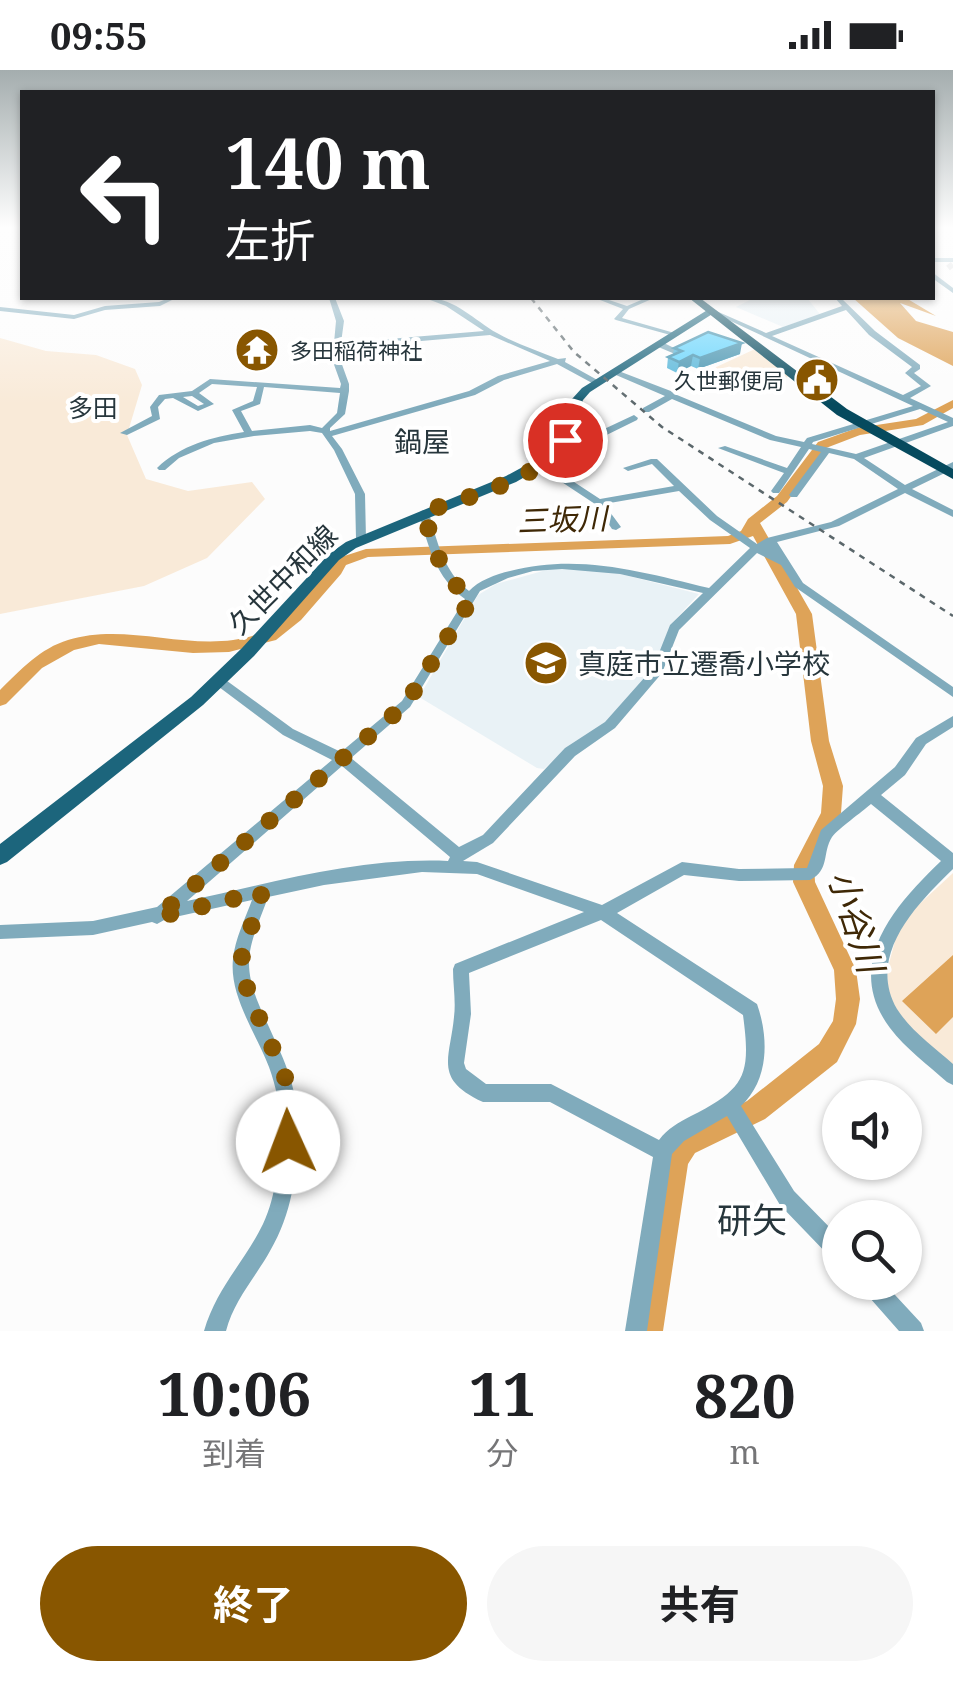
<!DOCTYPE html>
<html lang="ja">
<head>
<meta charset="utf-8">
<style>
  body { margin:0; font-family:"Noto Serif","Noto Sans JP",serif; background:#f6f6f6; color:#202124; height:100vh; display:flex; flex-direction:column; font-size:38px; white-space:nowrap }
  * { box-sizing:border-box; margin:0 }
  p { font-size:32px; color:#757577 }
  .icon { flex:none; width:55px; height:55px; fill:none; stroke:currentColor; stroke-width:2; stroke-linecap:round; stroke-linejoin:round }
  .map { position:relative; height:1261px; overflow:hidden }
  .side { display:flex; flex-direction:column; background:#fff; flex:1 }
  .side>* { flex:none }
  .hud { position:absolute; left:20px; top:20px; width:915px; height:210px; border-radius:0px; box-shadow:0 2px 8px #0004; background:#202124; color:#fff; overflow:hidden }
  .fabs { position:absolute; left:822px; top:1010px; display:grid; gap:20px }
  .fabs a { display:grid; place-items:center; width:100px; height:100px; border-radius:50%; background:#fff; box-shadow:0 2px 8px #0004; font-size:50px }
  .pin { position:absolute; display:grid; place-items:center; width:85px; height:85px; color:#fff; margin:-42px; border:5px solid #fff; border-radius:50%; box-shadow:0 2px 10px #0007 }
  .me { position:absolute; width:110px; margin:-55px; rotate:358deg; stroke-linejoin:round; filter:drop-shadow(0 0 8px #0008) }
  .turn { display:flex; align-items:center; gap:35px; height:210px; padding:0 40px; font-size:45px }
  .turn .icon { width:130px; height:130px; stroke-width:2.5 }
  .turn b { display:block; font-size:70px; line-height:85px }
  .eta { display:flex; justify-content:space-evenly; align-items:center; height:170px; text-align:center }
  .eta b { font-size:60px; font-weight:700; line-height:70px }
  .button { display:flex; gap:20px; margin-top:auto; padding:20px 40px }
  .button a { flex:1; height:115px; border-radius:60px; background:#885600; color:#fff; font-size:40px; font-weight:700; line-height:115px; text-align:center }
  .button a+a { background:#f6f6f6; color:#202124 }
  .status { display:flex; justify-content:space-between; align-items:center; height:70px; padding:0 50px; background:#fff; direction:ltr }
  .status svg { height:28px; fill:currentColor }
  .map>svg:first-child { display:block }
</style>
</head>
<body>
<div class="status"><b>09:55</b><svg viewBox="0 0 49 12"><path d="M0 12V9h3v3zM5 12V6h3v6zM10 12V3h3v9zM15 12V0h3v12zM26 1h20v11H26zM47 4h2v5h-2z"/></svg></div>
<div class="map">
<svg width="953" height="1261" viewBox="0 0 953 1261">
  <rect width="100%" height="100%" fill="#fcfcfc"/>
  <!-- built -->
  <path fill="#e9f2f6" d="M742 228H807L820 244 783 257 736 237 750 230Z
    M557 497 605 500 699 524 670 555 653 602 605 653 571 674 544 699 537 698 419 627 478 525 496 514Z"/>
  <!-- green -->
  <path fill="#f9ead8" d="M0 268 46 281 96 285 135 299 142 315 127 365 146 409 188 421 252 412 265 429 207 488 144 516 0 544Z
    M755 279 789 306 765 320 712 299Z
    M953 803V1001L901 947 888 924 887 901 900 852Z"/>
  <!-- water -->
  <path fill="#dea358" d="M853 228H906L936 246 900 233 916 251 953 262V296L898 268Z
    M953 885V947L936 964 902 931Z"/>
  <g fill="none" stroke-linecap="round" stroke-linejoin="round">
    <!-- river -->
    <path fill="#dea358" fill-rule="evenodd" d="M953 330V338L923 355 860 365 826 378 787 432 760 453 812 544 829 671 843 716 841 743 814 795 815 812 856 900 860 929 856 954 837 992 765 1049 695 1083 688 1094 663 1261H633L666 1080 677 1065 747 1031 819 974 833 951 836 929 834 900 793 812 794 795 821 743 823 716 811 671 796 544 753 466 730 474 368 487 346 495 341 504 301 550 276 570 229 582 193 583 99 574 74 580 42 598 6 634 0 636V620C20 600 41 578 68 570 133 550 202 589 266 561 280 555 291 541 301 531 313 517 326 504 335 489L366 479 728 466 741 461 748 449 777 426 818 372 857 358 916 349Z"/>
    <!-- minor-tunnel -->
    <path stroke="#d1d4d6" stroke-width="6" stroke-dasharray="6 4" stroke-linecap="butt" d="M948 198 953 194"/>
    <!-- minor -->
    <path fill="#80abbc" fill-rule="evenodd" d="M932 188H953V192H932Z
      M932 202 953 218V223L932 208Z
      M169 228H176L160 236 105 240 74 249 0 241V237L74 245 105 236 159 232Z
      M329 228H335L344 251 341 273 484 261 446 236 425 228C453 226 474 250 497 263 516 274 538 281 558 289L566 288 565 292 601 312 594 314 557 294 504 310 475 325 332 366 342 379 365 424 366 469 361 472 356 469 355 424 334 380 322 363 310 361 254 366 214 373 179 388 165 400H159L157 398C181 375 212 367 244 362L232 340 253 331 257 317 212 314 199 323 214 334 198 341 173 328 165 329 158 337 160 349 127 365 120 363 152 346 150 337 159 325 192 321 210 309 340 318 341 314 332 289 334 277 294 276 290 274 294 272 334 273 336 251ZM490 265 550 291 498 306 469 321 330 361V358L345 344 349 321V314L340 289 341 278ZM264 317 340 323 337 343 322 358 310 355 252 361 241 341 260 334ZM192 326 204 334 198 336 183 327Z
      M595 228H603L627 236 646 228H654L629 239 622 248 678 264 674 266 616 250 614 249 623 239Z
      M835 228H841L875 261 920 295V299L914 303 931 316 910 328 953 348V356L864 388 905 415 953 392V399L912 419 953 440V447L905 423 839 456 777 472 803 513 953 617V627L795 517 781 495 757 483 679 560 662 603 615 658 575 686 493 773 463 791 477 792 602 835 682 792 739 799 807 798 821 760 895 697 916 668 953 646V657L926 674 905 705 881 725 953 783V799C917 834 866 885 897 939 911 961 934 977 953 994V1015L947 1012C928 995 906 979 890 958 842 894 895 835 941 791L871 734C862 742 839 758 832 767 822 783 830 800 810 810L739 811 684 805 617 843 757 934C769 968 769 1010 741 1036L794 1121 840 1168V1193L833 1190 780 1135 727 1046 684 1071 672 1084 647 1261H625L653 1087 550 1032H483C433 1009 450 989 454 947 456 931 453 915 453 899L455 894 584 842 477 804 422 802 324 815 268 827C261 848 249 871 249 893 249 919 263 943 273 966 288 997 299 1027 298 1062 297 1103 292 1144 270 1181 255 1208 234 1230 226 1261H204C217 1217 244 1193 263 1154 277 1125 279 1088 280 1057 280 1036 276 1016 269 997 256 963 229 926 233 889 235 869 245 849 252 830L166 849 157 854 152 852 93 865 0 869V855L93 851 157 837 332 690 283 665 215 614 213 611 215 608H223L293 659 341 682 402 631 465 529C436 508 428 476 419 443L421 441 424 440 429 443C437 472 444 502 469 521 478 511 496 504 510 501 579 483 642 502 709 518L750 478 710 450 679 421 604 434 621 457 616 460 612 459 595 434 536 395V391H542L600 429 674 416 652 394 628 401 623 398 651 389H657L717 446 757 474 767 468 831 452 898 419 854 389 829 383 797 427H791L789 425 821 382 809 379 779 423H773L771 421 784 403 718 378 725 376 787 398 801 377 770 370 672 329 649 342H643V338L665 326 609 302 616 300 676 323 677 325 776 366 804 372 807 368 913 336 709 241 714 240 766 263 842 236ZM846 240 869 265 912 297 905 303 921 316 903 325 772 266ZM920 339 948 352 856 384 812 374 813 372ZM562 499 620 504 703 523 670 555 653 598 605 652 565 678 483 765 459 777 351 688 410 637 480 521 508 508 533 501ZM342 696 450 787 448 791C361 787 271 813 187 831ZM601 850 743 945C751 1005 746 1018 691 1046 678 1053 668 1058 659 1070L551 1014H486L466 999 464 993 471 944 469 903Z
      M656 272H662L682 282 675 284 656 276Z
      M634 345 638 348 637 350 568 384 557 386 553 383Z
      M859 1212H883L921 1253 924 1261H899L862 1219Z"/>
    <!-- major -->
    <path fill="#1c657c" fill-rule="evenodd" d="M709 239 717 241 590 322 583 330 561 386 516 412 356 478 339 490 254 586 203 635 7 792 0 795V774L191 627 242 578 329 484 346 472 506 406 552 381 572 329 582 318Z"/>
    <!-- highway -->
    <path fill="#064a5e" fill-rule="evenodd" d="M689 228H700L847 339 953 399V409L837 345Z"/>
    <!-- rail -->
    <path stroke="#5b676b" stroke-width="2.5" stroke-dasharray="6 6" stroke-linecap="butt" d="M531 228 574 282 662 357 953 546"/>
  </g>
  <!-- wall -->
  <path fill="#57b6d9" d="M674 278 740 284 698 299 691 296 677 303 667 298 668 287 673 285Z"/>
  <!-- shaded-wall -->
  <path fill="#4794b0" d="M742 273 740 284 698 299 700 288Z
    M693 285 691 296 677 303 679 292Z"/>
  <!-- building -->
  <path fill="#65d4fc" stroke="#4794b0" stroke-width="2.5" d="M708 262 742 273 700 288 693 285 679 292 668 287 682 281 674 278Z"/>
  <!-- sky -->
  <linearGradient id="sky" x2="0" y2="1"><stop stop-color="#a4adae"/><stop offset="0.47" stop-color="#fefefe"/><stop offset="1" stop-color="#fefefe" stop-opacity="0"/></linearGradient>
  <rect width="953" height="334" fill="url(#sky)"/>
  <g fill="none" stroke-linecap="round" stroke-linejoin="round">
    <!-- route -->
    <path stroke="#885600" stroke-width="18" stroke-dasharray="0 32.4" d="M288 1072 285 1006 249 925 240 893 262 822 157 847 406 634 472 528C441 509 433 476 424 442 468 426 539 411 565 370"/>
  </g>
  <!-- icons -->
  <defs>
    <symbol id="temple-disc" viewBox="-11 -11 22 22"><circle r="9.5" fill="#885600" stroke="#fff"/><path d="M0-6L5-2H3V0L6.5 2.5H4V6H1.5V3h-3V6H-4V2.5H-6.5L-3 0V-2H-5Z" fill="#fff"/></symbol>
    <symbol id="civic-disc" viewBox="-11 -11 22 22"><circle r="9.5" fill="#885600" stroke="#fff"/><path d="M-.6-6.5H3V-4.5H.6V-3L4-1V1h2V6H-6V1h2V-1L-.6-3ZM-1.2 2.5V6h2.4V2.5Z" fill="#fff"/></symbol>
    <symbol id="school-disc" viewBox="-11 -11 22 22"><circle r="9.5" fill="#885600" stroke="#fff"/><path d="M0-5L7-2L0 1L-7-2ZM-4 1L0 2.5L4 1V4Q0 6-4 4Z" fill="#fff"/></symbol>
  </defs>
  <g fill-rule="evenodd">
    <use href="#temple-disc" x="232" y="255" width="50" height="50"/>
    <use href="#civic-disc" x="792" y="285" width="50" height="50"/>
    <use href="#school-disc" x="521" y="568" width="50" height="50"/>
  </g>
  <g text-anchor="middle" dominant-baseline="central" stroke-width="8" stroke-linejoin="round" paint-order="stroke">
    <!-- far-poi labels -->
    <g font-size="22" fill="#27363c" stroke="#fff" text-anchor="start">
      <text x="290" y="280">多田稲荷神社</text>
      <text x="784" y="310" text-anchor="end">久世郵便局</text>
    </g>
    <!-- far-neighbourhood labels -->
    <g font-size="25" fill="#27363c" stroke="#fff">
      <text x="93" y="337">多田</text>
    </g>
    <!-- far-quarter labels -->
    <g font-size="28" fill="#27363c" stroke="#fff">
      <text x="422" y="371">鍋屋</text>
    </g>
    <!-- street labels -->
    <g font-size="28" fill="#27363c" stroke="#fff">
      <text transform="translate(282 509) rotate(-45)">久世中和線</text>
    </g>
    <!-- poi labels -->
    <g font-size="28" fill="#27363c" stroke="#fff" text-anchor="start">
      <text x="578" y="593">真庭市立遷喬小学校</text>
    </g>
    <!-- water labels -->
    <g font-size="30" font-style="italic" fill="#3f2806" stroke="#fff">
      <text transform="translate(562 449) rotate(-2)">三坂川</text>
    </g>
    <!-- near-water labels -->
    <g font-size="35" font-style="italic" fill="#3f2806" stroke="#fff">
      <text transform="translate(857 851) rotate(72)">小谷川</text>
    </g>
    <!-- near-neighbourhood labels -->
    <g font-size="35" fill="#27363c" stroke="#fff">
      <text x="752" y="1149">研矢</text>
    </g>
  </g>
</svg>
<div class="fabs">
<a><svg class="icon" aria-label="sound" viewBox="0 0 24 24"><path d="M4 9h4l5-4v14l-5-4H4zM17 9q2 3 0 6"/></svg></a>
<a><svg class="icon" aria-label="search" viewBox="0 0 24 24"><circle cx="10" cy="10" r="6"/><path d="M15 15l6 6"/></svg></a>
</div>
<div class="pin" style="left:565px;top:370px;background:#d93025"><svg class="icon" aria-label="arrive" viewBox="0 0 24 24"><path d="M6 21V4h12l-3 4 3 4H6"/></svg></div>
<svg class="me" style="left:288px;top:1072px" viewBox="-20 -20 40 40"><circle r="19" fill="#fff"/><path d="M0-13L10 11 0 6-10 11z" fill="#885600"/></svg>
<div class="hud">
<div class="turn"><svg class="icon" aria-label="left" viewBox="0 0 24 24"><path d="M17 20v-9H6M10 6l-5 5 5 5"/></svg><div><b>140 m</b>左折</div></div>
</div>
</div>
<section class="side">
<div class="eta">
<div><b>10:06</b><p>到着</p></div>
<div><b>11</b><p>分</p></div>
<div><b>820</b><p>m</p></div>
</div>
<div class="button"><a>終了</a><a>共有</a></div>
</section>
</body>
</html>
